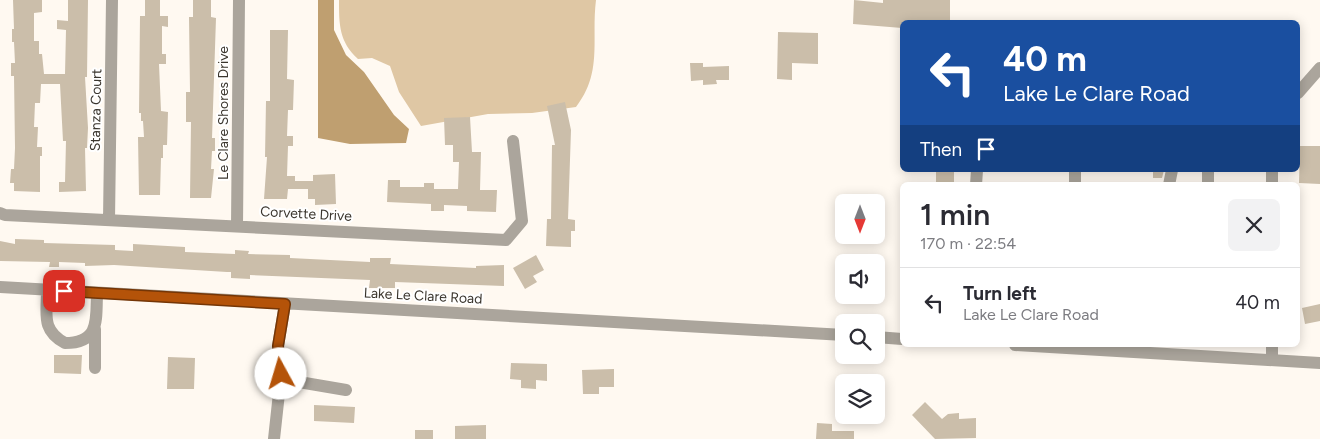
<!DOCTYPE html>
<html lang="en">
<head>
<meta charset="utf-8">
<style>
  body { margin:0; font-family:Figtree,sans-serif; background:#f2f2f3; color:#2b2b33; height:100vh; display:flex; flex-direction:column; font-size:19px; white-space:nowrap }
  * { box-sizing:border-box; margin:0 }
  p { font-size:16px; color:#7c7c81 }
  .icon { flex:none; width:28px; height:28px; fill:none; stroke:currentColor; stroke-width:2; stroke-linecap:round; stroke-linejoin:round }
  .map { position:relative; flex:1; overflow:hidden }
  .details { position:absolute; left:900px; top:182px; width:400px; height:165px; display:flex; flex-direction:column; background:#fff; border-radius:8px; box-shadow:0 2px 12px #0003 }
  .details>* { flex:none }
  .guide { position:absolute; left:900px; top:20px; width:400px; height:152px; border-radius:8px; box-shadow:0 2px 12px #0003; background:#1a4fa0; color:#fff; overflow:hidden }
  .needle { width:32px; rotate:180deg }
  .controls { position:absolute; left:835px; top:194px; display:grid; gap:10px }
  .controls a { display:grid; place-items:center; width:50px; height:50px; border-radius:8px; background:#fff; box-shadow:0 2px 12px #0003; font-size:25px }
  .pin { position:absolute; display:grid; place-items:center; width:42px; height:42px; color:#fff; margin:-21px; border-radius:10px; box-shadow:0 2px 8px #0006 }
  .me { position:absolute; width:55px; margin:-28px; rotate:354deg; stroke-linejoin:round; filter:drop-shadow(0 0 4px #0008) }
  .turn { display:flex; align-items:center; gap:18px; height:105px; padding:0 20px; font-size:22px }
  .turn .icon { width:65px; height:65px; stroke-width:2.5 }
  .turn b { display:block; font-size:35px; line-height:42px }
  .then { display:flex; align-items:center; height:48px; padding:0 20px; background:#0003; gap:10px; font-size:19px }
  .round { display:grid; place-items:center; flex:none; width:52px; height:52px; border-radius:8px; background:#f2f2f3 }
  .head { display:flex; align-items:center; justify-content:space-between; height:85px; padding:0 20px }
  h1 { font-size:30px; font-weight:600; line-height:38px }
  ul { padding:0; list-style:none }
  li { display:flex; align-items:center; gap:15px; height:70px; padding:0 20px; border-top:1px solid #e1e1e2 }
  li div { flex:1 }
  li b { display:block; font-size:19px }
  li em { font-style:normal }
  .map>svg:first-child { display:block }
</style>
</head>
<body>
<div class="map">
<svg width="1320" height="439" viewBox="0 0 1320 439">
  <rect width="100%" height="100%" fill="#fff9f1"/>
  <!-- green -->
  <path fill="#dfc7a4" d="M339 0H596C591 40 603 72 576 107L532 113 488 114 421 126 399 92 390 66 372 58 358 59C339 42 339 24 339 0Z"/>
  <!-- water -->
  <path fill="#bf9f70" d="M318 0H334V30L346 55 364 72 394 115 409 129 406 143 350 144 318 138Z"/>
  <!-- building -->
  <path fill="#cbbeaa" d="M13 0H42V12L34 13V41H39V54H42L44 74H65L66 30 57 29V20L68 21V0H88L87 77H85L88 128 87 148H85L86 191 59 192V182H65L66 141H63L60 84H41L40 103H35L34 127H38L37 147H42V156H40V192L14 191V183H10L11 169H14L15 148 14 76H11V63H15L14 42H12V29H14Z
    M145 0H160V16H168V27L162 26V54H166V64H159L161 111 168 112 167 145H163V158H161L160 195H139L138 137H144L143 121H141V113H139L140 16H145Z
    M193 0H211V17L216 18 212 138H215V151H212L211 169H214L211 198H190L191 122H186V92H190L189 17H193Z
    M854 0 883 3V0H950V22H902V28L853 24Z
    M270 30H288L287 79 294 80 293 110H288L287 136H293V146H288L287 176H295V181H313V175L335 174 336 204 315 205V199H308V189H288L287 199H264L267 157H265L266 101H270Z
    M778 32 818 33V64L792 63V80L777 79Z
    M690 63H703V67L729 66V80H716L717 84 703 85V80L691 81Z
    M565 102 571 130 568 219 575 220V231H571V247L546 246 547 219H551L552 145H555L547 106Z
    M470 117 472 152H481L480 190H497L496 212 467 211V206L444 205V211H431V204L387 202 388 180H400V187H424V183H434V189H458L459 162H453V145H445L444 118Z
    M1300 146H1320V184L1299 183Z
    M936 170H954V185H936Z
    M1153 170H1164L1162 178H1153Z
    M15 239 44 240V243L115 245V250L133 251V244L185 247V252L235 254V250L249 251 248 254 290 255V258L370 262V258H391L390 264 476 268V266L504 265V286L395 282V288H369L370 280 250 275V279L231 278V272H227L114 265 85 266V263L59 262V267H49L50 262 0 261V241L15 244Z
    M536 255 544 270 533 276 537 282 525 289 513 268Z
    M1320 304V321L1305 324 1302 308Z
    M54 355H82L81 374 54 373Z
    M168 357 195 358 194 389H167Z
    M511 363 547 364V381L536 380V389L521 388V380L510 379Z
    M614 369V387H599V394H583L582 370Z
    M925 402 942 419 948 414 959 413V419L976 418V438L935 439 912 415Z
    M314 405 355 407 354 423 314 421Z
    M817 423 832 424V431H854V439H816Z
    M486 425V439H455V426Z
    M415 430H433V439H415Z"/>
  <g fill="none" stroke-linecap="round" stroke-linejoin="round">
    <!-- minor -->
    <path stroke="#aba59c" stroke-width="12" d="M1298 93 1320 68
      M1075 170V185
      M976 185 977 170
      M1169 185 1172 170
      M1208 185V170
      M1272 185V170
      M0 213 5 215 506 240 522 221 513 141
      M109 220 112 0
      M237 226 239 0
      M0 287 844 335
      M47 290C47 314 41 330 65 343 100 343 96 320 97 293
      M285 304 278 346 281 375 299 382 346 390
      M876 337 902 339
      M1015 345 1320 363
      M1272 345V360
      M95 368V329
      M274 439 281 375"/>
  </g>
  <g fill="none" stroke-linecap="round" stroke-linejoin="round">
    <defs>
      <path id="route" d="M64 291 285 304 278 346 281 374"/>
    </defs>
    <!-- route casing -->
    <use href="#route" stroke="#753606" stroke-width="12"/>
    <!-- route -->
    <use href="#route" stroke="#b45309" stroke-width="9"/>
  </g>
  <g text-anchor="middle" dominant-baseline="central" stroke-width="4" stroke-linejoin="round" paint-order="stroke">
    <!-- street labels -->
    <g font-size="14" fill="#3a352d" stroke="#fff">
      <text transform="translate(96 110) rotate(-89)">Stanza Court</text>
      <text transform="translate(223 113) rotate(-90)">Le Clare Shores Drive</text>
      <text transform="translate(306 214) rotate(3)">Corvette Drive</text>
      <text transform="translate(423 296) rotate(3)">Lake Le Clare Road</text>
    </g>
  </g>
</svg>
<div class="controls">
<a><svg class="needle" viewBox="-14 -14 28 28"><path d="M0-13l5 13h-10z" fill="#e53935"/><path d="M0 13l5-13h-10z" fill="#7c7c81"/></svg></a>
<a><svg class="icon" aria-label="sound" viewBox="0 0 24 24"><path d="M4 9h4l5-4v14l-5-4H4zM17 9q2 3 0 6"/></svg></a>
<a><svg class="icon" aria-label="search" viewBox="0 0 24 24"><circle cx="10" cy="10" r="6"/><path d="M15 15l6 6"/></svg></a>
<a><svg class="icon" aria-label="layers" viewBox="0 0 24 24"><path d="M12 4l9 5-9 5-9-5zM3 14l9 5 9-5"/></svg></a>
</div>
<div class="pin" style="left:64px;top:291px;background:#d93025"><svg class="icon" aria-label="arrive" viewBox="0 0 24 24"><path d="M6 21V4h12l-3 4 3 4H6"/></svg></div>
<svg class="me" style="left:281px;top:374px" viewBox="-20 -20 40 40"><circle r="19" fill="#fff"/><path d="M0-13L10 11 0 6-10 11z" fill="#b45309"/></svg>
<div class="guide">
<div class="turn"><svg class="icon" aria-label="left" viewBox="0 0 24 24"><path d="M17 20v-9H6M10 6l-5 5 5 5"/></svg><div><b>40 m</b>Lake Le Clare Road</div></div>
<div class="then">Then<svg class="icon" aria-label="arrive" viewBox="0 0 24 24"><path d="M6 21V4h12l-3 4 3 4H6"/></svg></div>
</div>
<section class="details">
<div class="head"><div><h1>1 min</h1><p>170 m · 22:54</p></div><a class="round"><svg class="icon" aria-label="close" viewBox="0 0 24 24"><path d="M6 6l12 12M18 6L6 18"/></svg></a></div>
<ul>
<li><svg class="icon" aria-label="left" viewBox="0 0 24 24"><path d="M17 20v-9H6M10 6l-5 5 5 5"/></svg><div><b>Turn left</b><p>Lake Le Clare Road</p></div><em>40 m</em></li>
</ul>
</section>
</div>
</body>
</html>
